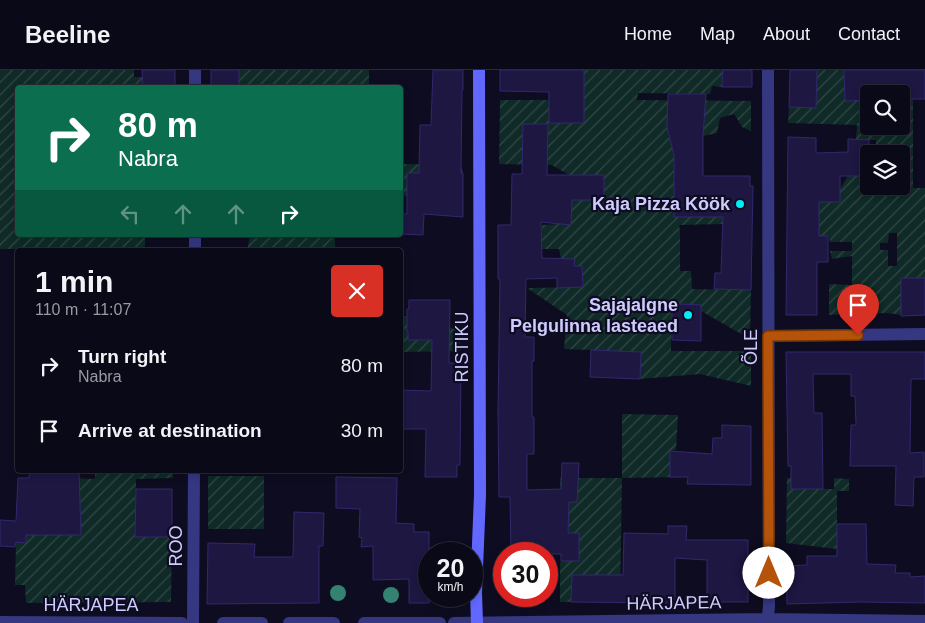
<!DOCTYPE html>
<html lang="en">
<head>
<meta charset="utf-8">
<style>
  body { margin:0; font-family:Helvetica,sans-serif; background:#181725; color:#f1f3f6; height:100vh; display:flex; flex-direction:column; font-size:19px; white-space:nowrap }
  * { box-sizing:border-box; margin:0 }
  p { font-size:16px; color:#999aa2 }
  .icon { flex:none; width:28px; height:28px; fill:none; stroke:currentColor; stroke-width:2; stroke-linecap:round; stroke-linejoin:round }
  .map { position:relative; flex:1; overflow:hidden }
  .sheet { position:absolute; left:15px; top:178px; width:388px; height:225px; display:flex; flex-direction:column; background:#0a0918; border-radius:5px; box-shadow:0 2px 8px #0003,0 0 0 1px #2a2a37 }
  .sheet>* { flex:none }
  .hud { position:absolute; left:15px; top:15px; width:388px; height:152px; border-radius:5px; box-shadow:0 2px 8px #0003,0 0 0 1px #2a2a37; background:#0b6e4f; color:#fff; overflow:hidden }
  .tools { position:absolute; left:860px; top:15px; display:grid; gap:10px }
  .tools a { display:grid; place-items:center; width:50px; height:50px; border-radius:5px; background:#0a0918; box-shadow:0 2px 8px #0003,0 0 0 1px #2a2a37; font-size:25px }
  .speed { position:absolute; left:418px; top:472px; display:flex; gap:10px; font-size:25px; font-weight:700; text-align:center }
  .speed>* { display:grid; place-content:center; width:65px; height:65px; border-radius:50%; background:#0a0918; box-shadow:0 2px 8px #0003,0 0 0 1px #2a2a37; line-height:1 }
  .speed small { font-size:12px; font-weight:400 }
  .speed .limit { border:8px solid #d22; background:#fff; color:#111 }
  .pin { position:absolute; display:grid; place-items:center; width:42px; height:42px; color:#fff; margin:-51px -21px; border-radius:50% 50% 50% 0; rotate:-45deg; box-shadow:0 0 5px #0007 }
  .pin .icon { rotate:45deg }
  .me { position:absolute; width:55px; margin:-28px; rotate:0deg; stroke-linejoin:round; filter:drop-shadow(0 0 4px #0008) }
  .turn { display:flex; align-items:center; gap:18px; height:105px; padding:0 20px; font-size:22px }
  .turn .icon { width:65px; height:65px; stroke-width:2.5 }
  .turn b { display:block; font-size:35px; line-height:42px }
  .lanes { display:flex; align-items:center; height:48px; padding:0 20px; background:#0003; justify-content:center; gap:25px; direction:ltr }
  .lanes .off { opacity:.35 }
  .round { display:grid; place-items:center; flex:none; width:52px; height:52px; border-radius:5px; background:#181725 }
  .overview { display:flex; align-items:center; justify-content:space-between; height:85px; padding:0 20px }
  h1 { font-size:30px; font-weight:600; line-height:38px }
  ul { padding:0; list-style:none }
  li { display:flex; align-items:center; gap:15px; height:65px; padding:0 20px }
  li div { flex:1 }
  li b { display:block; font-size:19px }
  li em { font-style:normal }
  header { display:flex; align-items:center; gap:30px; box-sizing:border-box; height:70px; padding:0 25px; background:#0a0918; border-bottom:1px solid #2a2a37 }
  header strong { font-size:24px }
  nav { display:flex; gap:28px; margin-inline-start:auto; font-size:18px }
  .map>svg:first-child { display:block }
</style>
</head>
<body>
<header>
<strong>Beeline</strong>
<nav><a>Home</a><a>Map</a><a>About</a><a>Contact</a></nav>
</header>
<div class="map">
<svg width="925" height="553" viewBox="0 0 925 553">
  <defs>
    <pattern id="garden-furrows" width="10" height="10" patternUnits="userSpaceOnUse" patternTransform="scale(1.25)"><rect width="10" height="10" fill="#0f2a27"/><path d="M-1 1l2-2M0 10L10 0M9 11l2-2" fill="none" stroke="#314847"/></pattern>
  </defs>
  <rect width="100%" height="100%" fill="#0e0c20"/>
  <!-- garden -->
  <path fill="url(#garden-furrows)" fill-rule="evenodd" d="M0 0H134V7H142L143 17 18 18V165H173V168L145 167V180L0 179Z
    M239 0H369V17L284 18V15H261L239 17Z
    M584 0H723L722 17 712 16 710 24 638 23 637 30 751 31V61L742 57 734 44 720 48 717 63 703 66 704 46 667 57 674 86 723 143V154L679 155 680 161V201H691L692 219 751 220 750 269 701 241H695V235L680 234 679 240H672L671 281H751V316L700 304 640 309 641 282 564 279 567 245 527 218 583 217 582 196H574V189H561L559 179H542V155L559 154 569 130H604V105H569L552 95 499 94 500 30H549L584 53ZM523 54H548L547 82 523 81Z
    M817 0H844L845 31 869 30V56H901V0H913V118H925V208H918V218H901V245L887 243 829 245V214L852 215V186L832 189 830 181H852V172H830L829 166H819V131H787V119H840L848 106H869V116H901V84H876V70H856L857 55 788 53 789 37 816 38ZM889 163H897V196H888V180H880V173H888Z
    M400 94 461 95 463 103H408L407 126H400Z
    M250 165H335V180H247Z
    M400 246H407V261H408L409 270 449 271V258L460 259V281L400 282Z
    M622 344 678 345 676 379 670 382V389L688 400V407L622 408 620 533 608 532V505H572L571 532H560V493L561 491H579V463H568L569 446H561L560 408H622ZM562 410H578L577 432H561Z
    M60 400H74V408L93 409 95 408V400H173V408L136 409 135 467H172L171 532 26 533 25 515H15L16 472H26V461H31L32 428 54 429V409L59 408ZM39 437H80L81 465H39Z
    M208 406H264V459H208Z
    M787 408H791L792 419H834V408L849 409V421H837V479L786 473Z"/>
  <!-- building -->
  <path fill="#1d1742" stroke="#32286f" d="M142 0H175V18H143Z
    M211 0H239V18H211Z
    M433 0H463V20H462L461 103H463V147L424 144 423 165 402 164V144H407V103H419L420 55H431Z
    M500 0H584V53H549V22L500 21Z
    M723 0H752V17H722Z
    M790 0H817L816 38 789 37Z
    M844 0H925V29H901V24H869V30L845 31Z
    M668 24H706L703 66V106H750V116H753L751 220 714 219 715 203H721L723 147H674V85L667 57Z
    M523 54H548L547 105H604V130H572L571 155 541 152 542 188 575 189 574 196H582L583 217 557 218V208L526 209 525 267H534V291H532V347H534V384H527V420L561 419 562 393H579L577 432H569L568 463H579V491H561V484H511L510 427H499L498 342 500 209H498V155H511L512 104H522Z
    M788 67 816 68V83L848 82V69L869 70V106H840V132H819V166H828V192H817V245H786Z
    M901 208H925V245L901 246Z
    M409 230H450L449 293H461L460 395H457V407H425L426 359H400V320L431 321 432 270H408V261H407V239H409Z
    M679 234 701 235V271L672 270V240H679Z
    M591 280 641 282 640 309 590 307Z
    M786 282H925V309H911L910 383 924 382V407H914L913 436 895 435 896 396H850L851 355H856L855 326H851V304H813L814 343H822L823 419H791V396H788Z
    M722 355 751 356V415L687 414 688 407H670V381L712 384 713 368H722Z
    M30 400H79L81 465H26V473L16 472 15 477 0 476V450L16 451 18 408H29Z
    M336 407 397 408 396 453 414 454V462H429V533H409V509L373 510V476L361 477 362 468 359 467 360 439 336 438Z
    M136 419H172V467H135Z
    M294 442 324 443 323 476H319V533L207 534 208 473 255 474 254 487H293Z
    M837 454H866L867 494 896 495 895 503H910V507L925 506V533L859 532 787 534 786 496 807 495V486H837Z
    M668 456H687L686 470H748V532H707V490L675 488V533L571 532 572 505H623L624 463 668 464Z"/>
  <g fill="none" stroke-linecap="round" stroke-linejoin="round">
    <!-- street -->
    <path stroke="#353781" stroke-width="12" d="M195 18V0
      M195 180V165
      M768 266 925 264
      M0 552 182 553
      M193 553 194 400
      M223 553H262
      M289 553H334
      M364 553H381
      M382 553H440
      M454 553 767 549 925 551
      M767 553 769 537 768 0"/>
    <!-- secondary -->
    <path stroke="#6268ff" stroke-width="12" d="M477 553 476 523 480 425 479 0"/>
  </g>
  <!-- trees -->
  <g fill="#348272">
    <circle cx="338" cy="523" r="8"/>
    <circle cx="391" cy="525" r="8"/>
  </g>
  <g fill="none" stroke-linecap="round" stroke-linejoin="round">
    <defs>
      <path id="route" d="M769 503 768 266 858 265"/>
    </defs>
    <!-- route casing -->
    <use href="#route" stroke="#753606" stroke-width="12"/>
    <!-- route -->
    <use href="#route" stroke="#b45309" stroke-width="9"/>
  </g>
  <!-- markers -->
  <g fill="#00ecf6" stroke="#0e0c20" stroke-width="2">
    <circle cx="740" cy="134" r="5"/>
    <circle cx="688" cy="245" r="5"/>
  </g>
  <g text-anchor="middle" dominant-baseline="central" stroke-width="4.5" stroke-linejoin="round" paint-order="stroke">
    <!-- poi labels -->
    <g font-size="18" font-weight="bold" fill="#cecbff" stroke="#0e0c20" text-anchor="end">
      <text x="730" y="134">Kaja Pizza Köök</text>
      <text x="678" y="235">Sajajalgne<tspan x="678" dy="21">Pelgulinna lasteaed</tspan></text>
    </g>
    <!-- street labels -->
    <g font-size="18" fill="#cecbff" stroke="#0e0c20">
      <text transform="translate(462 277) rotate(-90)">RISTIKU</text>
      <text transform="translate(751 277) rotate(-90)">ÕLE</text>
      <text transform="translate(176 476) rotate(-90)">ROO</text>
      <text transform="translate(674 533) rotate(-1)">HÄRJAPEA</text>
      <text x="91" y="535">HÄRJAPEA</text>
    </g>
  </g>
</svg>
<div class="tools">
<a><svg class="icon" aria-label="search" viewBox="0 0 24 24"><circle cx="10" cy="10" r="6"/><path d="M15 15l6 6"/></svg></a>
<a><svg class="icon" aria-label="layers" viewBox="0 0 24 24"><path d="M12 4l9 5-9 5-9-5zM3 14l9 5 9-5"/></svg></a>
</div>
<div class="speed"><div>20<small>km/h</small></div><div class="limit">30</div></div>
<div class="pin" style="left:858px;top:265px;background:#d93025"><svg class="icon" aria-label="arrive" viewBox="0 0 24 24"><path d="M6 21V4h12l-3 4 3 4H6"/></svg></div>
<svg class="me" style="left:769px;top:503px" viewBox="-20 -20 40 40"><circle r="19" fill="#fff"/><path d="M0-13L10 11 0 6-10 11z" fill="#b45309"/></svg>
<div class="hud">
<div class="turn"><svg class="icon" aria-label="right" viewBox="0 0 24 24"><path d="M7 20v-9h11M14 6l5 5-5 5"/></svg><div><b>80 m</b>Nabra</div></div>
<div class="lanes"><svg class="icon off" aria-label="left" viewBox="0 0 24 24"><path d="M17 20v-9H6M10 6l-5 5 5 5"/></svg><svg class="icon off" aria-label="ahead" viewBox="0 0 24 24"><path d="M12 20V5M6 11l6-6 6 6"/></svg><svg class="icon off" aria-label="ahead" viewBox="0 0 24 24"><path d="M12 20V5M6 11l6-6 6 6"/></svg><svg class="icon" aria-label="right" viewBox="0 0 24 24"><path d="M7 20v-9h11M14 6l5 5-5 5"/></svg></div>
</div>
<section class="sheet">
<div class="overview"><div><h1>1 min</h1><p>110 m · 11:07</p></div><a class="round" style="background:#d93025;color:#fff"><svg class="icon" aria-label="close" viewBox="0 0 24 24"><path d="M6 6l12 12M18 6L6 18"/></svg></a></div>
<ul>
<li><svg class="icon" aria-label="right" viewBox="0 0 24 24"><path d="M7 20v-9h11M14 6l5 5-5 5"/></svg><div><b>Turn right</b><p>Nabra</p></div><em>80 m</em></li>
<li><svg class="icon" aria-label="arrive" viewBox="0 0 24 24"><path d="M6 21V4h12l-3 4 3 4H6"/></svg><div><b>Arrive at destination</b></div><em>30 m</em></li>
</ul>
</section>
</div>
</body>
</html>
